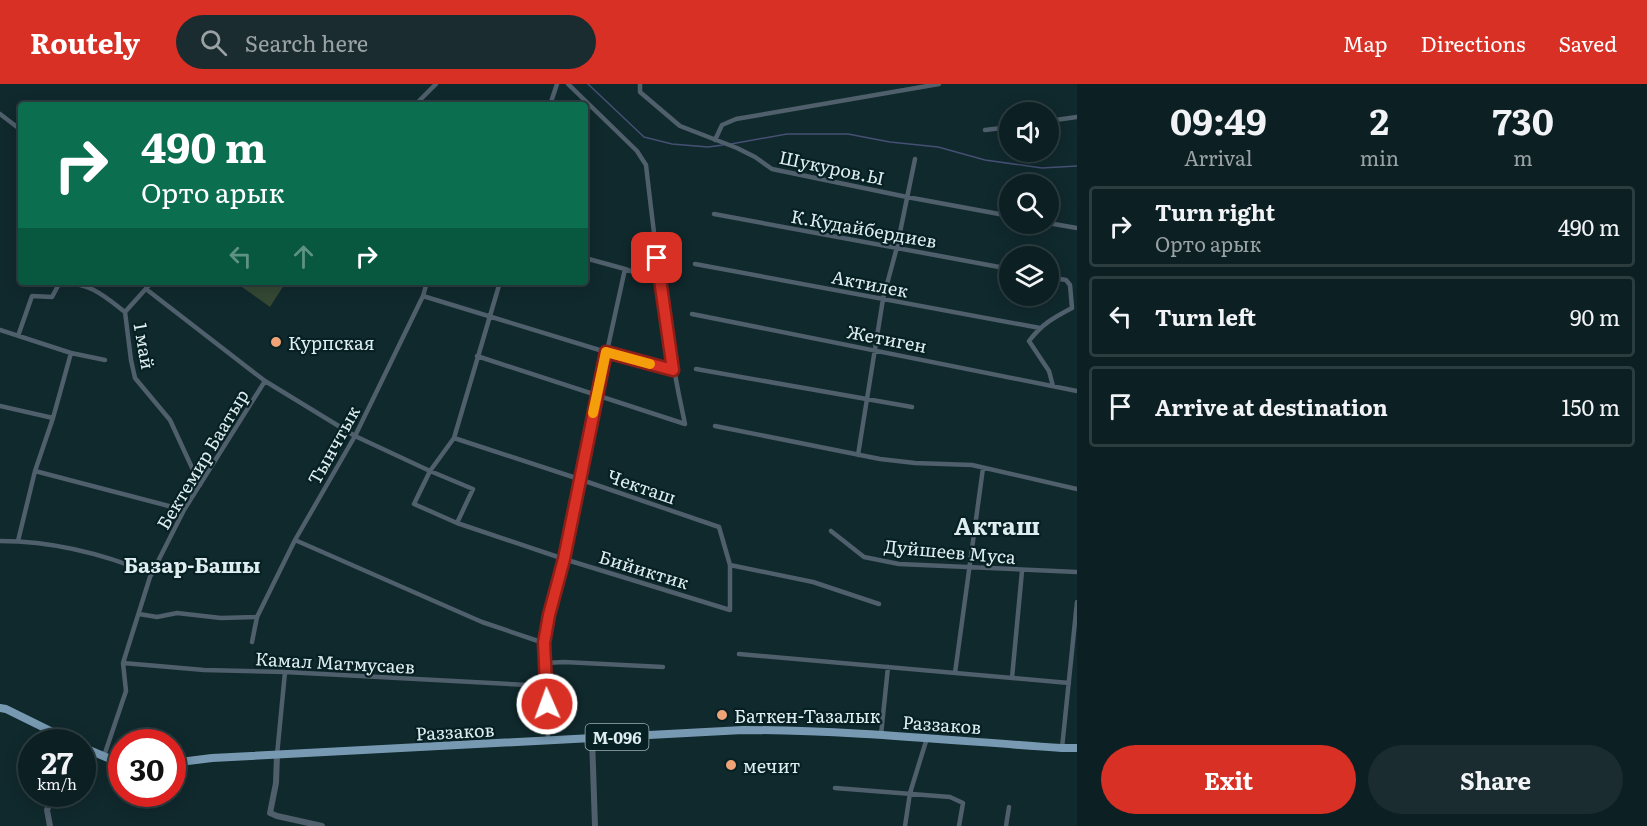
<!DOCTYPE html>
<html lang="en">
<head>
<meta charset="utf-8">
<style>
  body { margin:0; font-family:Literata,serif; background:#1a2c2f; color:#f1f3f6; height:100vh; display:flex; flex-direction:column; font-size:22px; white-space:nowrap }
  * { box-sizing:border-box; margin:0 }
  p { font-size:20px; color:#9aa2a5 }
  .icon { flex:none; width:33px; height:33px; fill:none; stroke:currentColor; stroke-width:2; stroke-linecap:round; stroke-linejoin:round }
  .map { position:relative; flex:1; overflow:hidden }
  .details { display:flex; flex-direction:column; background:#0c1f22; width:570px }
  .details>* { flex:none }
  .top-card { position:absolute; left:18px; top:18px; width:570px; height:183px; border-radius:6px; box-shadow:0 3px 15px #0003,0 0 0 2px #2c3d40; background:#0b6e4f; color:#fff; overflow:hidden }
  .controls { position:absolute; left:999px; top:18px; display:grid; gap:12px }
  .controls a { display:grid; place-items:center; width:60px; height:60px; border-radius:50%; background:#0c1f22; box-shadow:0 3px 15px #0003,0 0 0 2px #2c3d40; font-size:30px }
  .speed { position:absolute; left:18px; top:645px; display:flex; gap:12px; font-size:30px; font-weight:700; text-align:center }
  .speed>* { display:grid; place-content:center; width:78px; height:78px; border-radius:50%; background:#0c1f22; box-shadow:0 3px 15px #0003,0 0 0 2px #2c3d40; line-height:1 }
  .speed small { font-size:15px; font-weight:400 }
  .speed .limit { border:9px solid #d22; background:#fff; color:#111 }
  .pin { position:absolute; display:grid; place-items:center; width:51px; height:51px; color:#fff; margin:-26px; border-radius:12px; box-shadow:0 3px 9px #0006 }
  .me { position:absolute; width:66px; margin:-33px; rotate:358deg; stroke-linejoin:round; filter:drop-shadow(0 0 4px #0008) }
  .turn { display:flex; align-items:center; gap:21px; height:126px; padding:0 24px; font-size:27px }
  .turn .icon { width:78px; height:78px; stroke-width:2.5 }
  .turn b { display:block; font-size:42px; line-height:51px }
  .lanes { display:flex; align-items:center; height:57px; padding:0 24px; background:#0003; justify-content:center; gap:30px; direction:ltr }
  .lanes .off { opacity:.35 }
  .eta { display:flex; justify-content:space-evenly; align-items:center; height:102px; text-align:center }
  .eta b { font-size:36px; font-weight:700; line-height:42px }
  .button { display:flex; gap:12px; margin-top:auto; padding:12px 24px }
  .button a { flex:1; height:69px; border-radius:36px; background:#d93025; color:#fff; font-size:24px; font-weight:700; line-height:69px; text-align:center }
  .button a+a { background:#1a2c2f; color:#f1f3f6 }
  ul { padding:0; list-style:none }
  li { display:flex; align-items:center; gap:18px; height:81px; margin:0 12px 9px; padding:0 12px; border:3px solid #2c3d40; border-radius:6px }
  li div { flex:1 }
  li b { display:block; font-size:22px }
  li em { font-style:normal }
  header { display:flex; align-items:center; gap:36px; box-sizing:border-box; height:84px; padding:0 30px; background:#d93025; color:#fff }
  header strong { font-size:28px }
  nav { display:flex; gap:33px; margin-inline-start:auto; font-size:21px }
  .search { width:420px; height:54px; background:#1a2c2f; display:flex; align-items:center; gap:15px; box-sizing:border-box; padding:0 21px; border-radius:33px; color:#9aa2a5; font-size:22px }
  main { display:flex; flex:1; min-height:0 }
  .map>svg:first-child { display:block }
</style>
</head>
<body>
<header>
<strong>Routely</strong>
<div class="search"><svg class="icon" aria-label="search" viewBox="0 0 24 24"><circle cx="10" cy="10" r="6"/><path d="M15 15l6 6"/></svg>Search here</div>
<nav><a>Map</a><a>Directions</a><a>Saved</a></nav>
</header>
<main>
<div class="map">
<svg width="1077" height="742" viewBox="0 0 1077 742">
  <rect width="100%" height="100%" fill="#10292d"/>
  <!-- green -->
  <path fill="#344834" d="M246 198H286L270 223 242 203Z"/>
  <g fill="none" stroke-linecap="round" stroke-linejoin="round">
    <!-- stream -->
    <path stroke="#455074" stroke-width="1.5" d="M588 0 644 53 672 60 708 63 723 61
      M731 60 787 50H848L890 58 938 63 985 76 1042 84 1077 82"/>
    <!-- minor -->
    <path stroke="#4f5f6b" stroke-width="4.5" d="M640 0V8L680 42 737 64 755 73 772 85 907 113 1010 132
      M415 21 436 0
      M550 21 557 0
      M0 30 21 46
      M1048 37 1077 33
      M985 46 1010 43
      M715 56 722 41 736 35 939 0
      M714 130 1010 185
      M1048 139 1077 144
      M585 174 625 185 660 197
      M695 180 1040 244
      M1048 193 1066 196 1070 201 1072 224C1053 234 1042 240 1029 257L1049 287 1053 302
      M146 205 265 297 355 352 430 387 473 405 457 439
      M423 212 606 268 673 286
      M125 228 152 198
      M692 230 1077 307
      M0 246 71 269 105 276
      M18 252 32 212 52 213 60 198C90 199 103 211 125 228L131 276 135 294 170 336 200 401
      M477 272 685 340C666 254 656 168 646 81L637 67 568 0
      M696 285 912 323
      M0 322 53 334
      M715 342 880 375 915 379 972 381 1077 405
      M454 354 579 395 719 443 730 481V526L564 475 457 439 414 420 430 387 454 354 500 198
      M858 371 883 215 897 163 915 75
      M35 387 184 426
      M831 447 864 473 899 480 1077 488
      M295 456 482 538 544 559
      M0 457C52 457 104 470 152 490
      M18 457 35 387 53 334 71 269
      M730 481 813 498 879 520
      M139 530 157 533 177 529 221 534 257 533
      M252 558 257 533 295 456 355 352 423 212 427 198
      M739 570 1069 599
      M123 579 204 586 285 588 546 602
      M545 579 564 578 663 583
      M955 589 983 384
      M1012 594 1022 487
      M881 651 888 583
      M548 656 544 559 548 531 564 475 579 395 625 185
      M1062 664 1077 518
      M277 671 285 588
      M104 672 126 607 123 579 150 493 184 426 265 297
      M835 704 950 713 963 719 959 742
      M905 742 910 709 927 654
      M1006 742 1009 723"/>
    <!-- tertiary -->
    <path stroke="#4f5f6b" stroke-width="6" d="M592 654 595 742
      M277 671 276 699 270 729 277 732 322 742
      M50 742 47 726 54 710"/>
    <!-- primary -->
    <path stroke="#7799b2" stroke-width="8" d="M0 624 6 625 73 658
      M82 663 122 680
      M172 679 212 674 743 646C850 646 956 657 1062 664H1077"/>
  </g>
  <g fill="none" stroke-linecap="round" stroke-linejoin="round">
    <defs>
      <path id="route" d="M547 620 544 559 549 531 564 475 606 268 673 286 657 174"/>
    </defs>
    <!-- route casing -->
    <use href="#route" stroke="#8d1f18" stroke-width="15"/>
    <!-- route -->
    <use href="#route" stroke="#d93025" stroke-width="10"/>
    <!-- slow -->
    <path stroke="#f59e0b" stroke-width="10" d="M593 329 606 268 650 280"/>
  </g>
  <!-- markers -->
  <g fill="#efa377" stroke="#062023" stroke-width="2">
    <circle cx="276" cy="258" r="6"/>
    <circle cx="722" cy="631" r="6"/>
    <circle cx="731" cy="681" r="6"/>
  </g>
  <g text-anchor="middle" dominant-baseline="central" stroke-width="4.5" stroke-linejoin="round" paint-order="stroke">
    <!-- shield labels -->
    <rect fill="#062023" stroke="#9db0b2" stroke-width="1.5" x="585.5" y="640" width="63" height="26" rx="4.5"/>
    <g font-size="16" font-weight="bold" fill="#deedef">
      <text x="617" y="653">М-096</text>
    </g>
    <!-- street labels -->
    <g font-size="18" fill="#deedef" stroke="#062023">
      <text transform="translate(832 83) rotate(12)">Шукуров.Ы</text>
      <text transform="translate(864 144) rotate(10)">К.Кудайбердиев</text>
      <text transform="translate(870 199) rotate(11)">Актилек</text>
      <text transform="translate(887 254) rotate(11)">Жетиген</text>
      <text transform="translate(145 262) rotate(80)">1 май</text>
      <text transform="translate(333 361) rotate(-61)">Тынчтык</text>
      <text transform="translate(202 375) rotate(-59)">Бектемир Баатыр</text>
      <text transform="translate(642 402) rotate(19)">Чекташ</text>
      <text transform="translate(950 467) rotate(5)">Дуйшеев Муса</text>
      <text transform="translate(644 485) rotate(17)">Бийиктик</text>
      <text transform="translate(335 578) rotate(3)">Камал Матмусаев</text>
      <text transform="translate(942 640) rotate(4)">Раззаков</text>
      <text transform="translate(455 647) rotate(-3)">Раззаков</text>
    </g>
    <!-- poi labels -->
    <g font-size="18" fill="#deedef" stroke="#062023" text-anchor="start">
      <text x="288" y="258">Курпская</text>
      <text x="734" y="631">Баткен-Тазалык</text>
      <text x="743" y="681">мечит</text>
    </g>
    <!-- quarter labels -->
    <g font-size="21" font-weight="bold" fill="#deedef" stroke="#062023">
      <text x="192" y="479">Базар-Башы</text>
    </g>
    <!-- district labels -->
    <g font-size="24" font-weight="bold" fill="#deedef" stroke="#062023">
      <text x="997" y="440">Акташ</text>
    </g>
  </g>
</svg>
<div class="controls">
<a><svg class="icon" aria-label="sound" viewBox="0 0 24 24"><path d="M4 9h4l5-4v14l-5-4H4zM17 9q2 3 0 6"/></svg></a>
<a><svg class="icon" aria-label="search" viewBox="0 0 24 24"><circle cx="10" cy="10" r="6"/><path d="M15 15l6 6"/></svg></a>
<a><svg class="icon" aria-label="layers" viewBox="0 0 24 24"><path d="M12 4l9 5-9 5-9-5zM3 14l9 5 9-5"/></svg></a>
</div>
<div class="speed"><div>27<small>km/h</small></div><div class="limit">30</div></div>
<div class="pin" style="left:657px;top:174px;background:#d93025"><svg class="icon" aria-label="arrive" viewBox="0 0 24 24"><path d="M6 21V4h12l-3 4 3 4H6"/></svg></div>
<svg class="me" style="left:547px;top:620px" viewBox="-20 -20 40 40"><circle r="17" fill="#d93025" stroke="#fff" stroke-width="3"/><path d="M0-11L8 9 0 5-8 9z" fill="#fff"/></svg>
<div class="top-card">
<div class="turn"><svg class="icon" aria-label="right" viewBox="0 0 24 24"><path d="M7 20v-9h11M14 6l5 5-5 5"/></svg><div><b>490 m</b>Орто арык</div></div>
<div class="lanes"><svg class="icon off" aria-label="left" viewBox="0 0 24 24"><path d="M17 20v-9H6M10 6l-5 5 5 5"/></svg><svg class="icon off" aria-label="ahead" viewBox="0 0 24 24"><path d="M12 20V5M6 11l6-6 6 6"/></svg><svg class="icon" aria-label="right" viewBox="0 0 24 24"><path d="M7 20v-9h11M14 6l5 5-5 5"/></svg></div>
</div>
</div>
<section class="details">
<div class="eta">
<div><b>09:49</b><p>Arrival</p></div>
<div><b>2</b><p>min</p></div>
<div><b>730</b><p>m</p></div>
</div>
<ul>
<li><svg class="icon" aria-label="right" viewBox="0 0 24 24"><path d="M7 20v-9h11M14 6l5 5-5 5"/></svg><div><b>Turn right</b><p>Орто арык</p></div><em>490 m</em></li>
<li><svg class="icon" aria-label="left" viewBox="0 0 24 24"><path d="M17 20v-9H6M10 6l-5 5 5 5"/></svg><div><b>Turn left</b></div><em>90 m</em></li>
<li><svg class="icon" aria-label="arrive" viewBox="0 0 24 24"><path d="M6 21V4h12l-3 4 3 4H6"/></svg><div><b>Arrive at destination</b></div><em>150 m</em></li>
</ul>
<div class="button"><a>Exit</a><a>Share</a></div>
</section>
</main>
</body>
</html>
